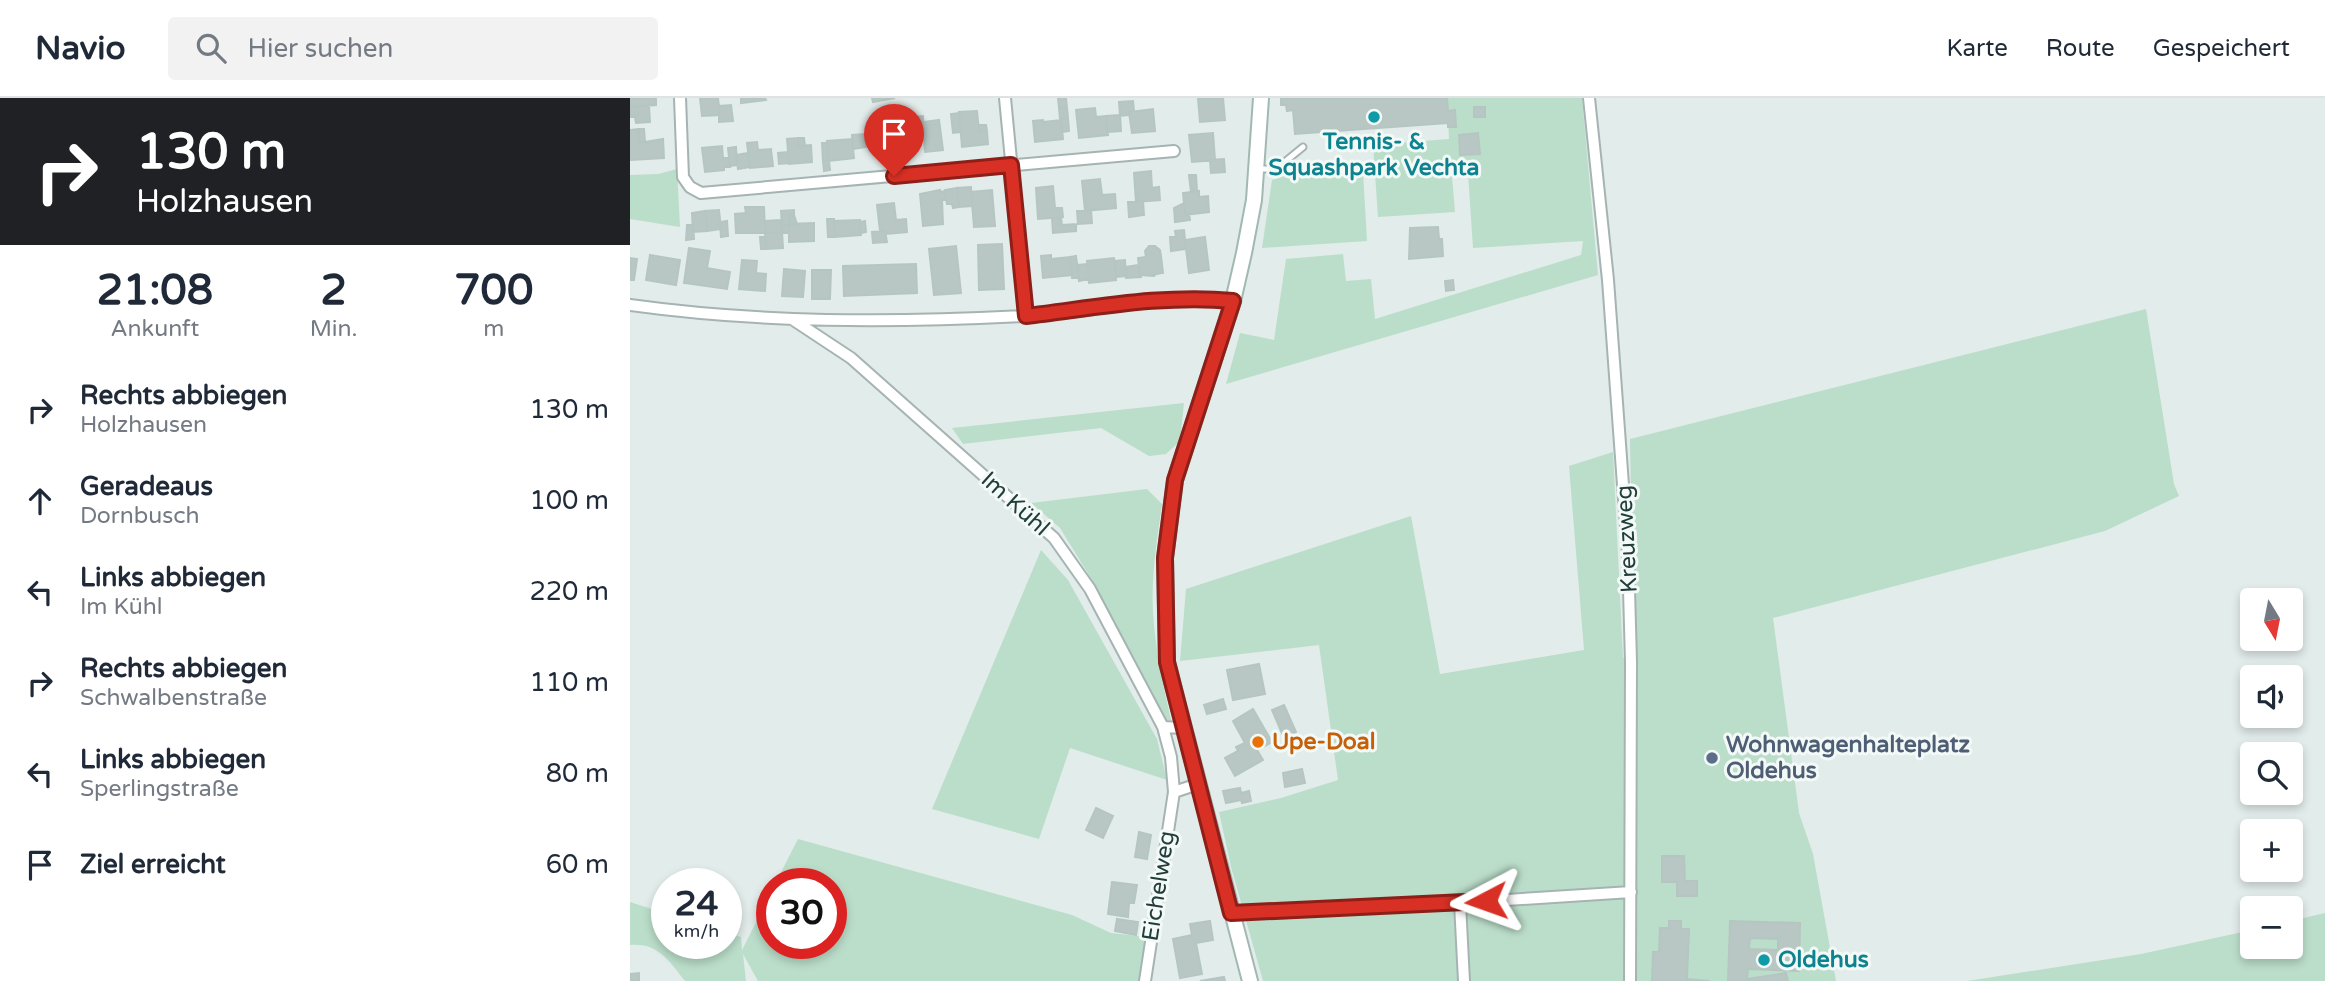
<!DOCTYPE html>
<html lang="de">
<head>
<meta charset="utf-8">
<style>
  body { margin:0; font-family:"Varela Round",sans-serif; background:#f2f2f3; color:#1f2937; height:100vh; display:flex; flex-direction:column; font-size:26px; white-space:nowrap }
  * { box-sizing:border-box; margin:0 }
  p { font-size:23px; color:#747a83 }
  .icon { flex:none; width:38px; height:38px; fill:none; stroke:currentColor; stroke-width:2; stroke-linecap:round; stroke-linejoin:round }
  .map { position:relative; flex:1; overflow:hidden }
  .sheet { display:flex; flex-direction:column; background:#fff; width:630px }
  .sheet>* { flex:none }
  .hud { background:#202124; color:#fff; overflow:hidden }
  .needle { width:46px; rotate:170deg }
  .tools { position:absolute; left:1610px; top:490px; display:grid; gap:14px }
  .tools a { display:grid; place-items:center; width:63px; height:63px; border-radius:7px; background:#fff; box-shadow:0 4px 10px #0003; font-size:35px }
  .speed { position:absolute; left:21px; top:770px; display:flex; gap:14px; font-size:35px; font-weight:700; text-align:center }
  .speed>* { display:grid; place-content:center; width:91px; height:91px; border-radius:50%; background:#fff; box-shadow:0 4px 10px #0003; line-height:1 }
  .speed small { font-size:18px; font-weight:400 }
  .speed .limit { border:10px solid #d22; background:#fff; color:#111 }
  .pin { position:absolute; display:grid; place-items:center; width:60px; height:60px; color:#fff; margin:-72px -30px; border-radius:50% 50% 50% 0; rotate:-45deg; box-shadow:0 0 7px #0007 }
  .pin .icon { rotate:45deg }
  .me { position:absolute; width:77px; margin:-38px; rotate:266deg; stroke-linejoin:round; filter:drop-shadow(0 0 5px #0008) }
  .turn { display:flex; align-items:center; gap:24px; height:147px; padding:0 21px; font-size:32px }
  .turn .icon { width:91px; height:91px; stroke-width:2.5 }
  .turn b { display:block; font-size:49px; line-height:60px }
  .eta { display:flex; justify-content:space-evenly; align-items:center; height:119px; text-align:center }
  .eta b { font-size:42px; font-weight:800; line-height:49px }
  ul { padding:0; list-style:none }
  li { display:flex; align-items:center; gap:21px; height:91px; padding:0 21px }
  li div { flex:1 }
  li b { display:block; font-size:26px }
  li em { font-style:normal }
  header { display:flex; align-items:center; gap:42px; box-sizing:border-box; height:98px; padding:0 35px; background:#fff; border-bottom:2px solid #e0e1e3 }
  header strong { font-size:33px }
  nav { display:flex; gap:38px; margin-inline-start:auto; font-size:24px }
  .search { width:490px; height:63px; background:#f2f2f3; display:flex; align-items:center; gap:18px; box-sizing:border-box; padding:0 24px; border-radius:7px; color:#747a83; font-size:26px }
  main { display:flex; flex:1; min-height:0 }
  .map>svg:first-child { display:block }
</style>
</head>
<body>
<header>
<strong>Navio</strong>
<div class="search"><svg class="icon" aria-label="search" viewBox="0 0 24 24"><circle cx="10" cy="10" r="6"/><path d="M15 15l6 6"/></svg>Hier suchen</div>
<nav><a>Karte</a><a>Route</a><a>Gespeichert</a></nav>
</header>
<main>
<section class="sheet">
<div class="hud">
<div class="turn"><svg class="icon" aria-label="right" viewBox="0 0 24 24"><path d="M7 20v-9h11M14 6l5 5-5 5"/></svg><div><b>130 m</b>Holzhausen</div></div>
</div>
<div class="eta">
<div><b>21:08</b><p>Ankunft</p></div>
<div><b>2</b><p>Min.</p></div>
<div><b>700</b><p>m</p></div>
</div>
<ul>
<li><svg class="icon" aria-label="right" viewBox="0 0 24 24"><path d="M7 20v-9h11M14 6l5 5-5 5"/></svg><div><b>Rechts abbiegen</b><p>Holzhausen</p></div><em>130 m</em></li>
<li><svg class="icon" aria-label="ahead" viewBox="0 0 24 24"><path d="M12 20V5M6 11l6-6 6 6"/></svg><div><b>Geradeaus</b><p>Dornbusch</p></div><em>100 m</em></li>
<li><svg class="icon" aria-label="left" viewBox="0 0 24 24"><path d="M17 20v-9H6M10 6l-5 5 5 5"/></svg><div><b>Links abbiegen</b><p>Im Kühl</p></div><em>220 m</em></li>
<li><svg class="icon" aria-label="right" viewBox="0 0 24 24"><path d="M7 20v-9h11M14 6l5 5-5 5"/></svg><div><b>Rechts abbiegen</b><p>Schwalbenstraße</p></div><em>110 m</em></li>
<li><svg class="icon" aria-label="left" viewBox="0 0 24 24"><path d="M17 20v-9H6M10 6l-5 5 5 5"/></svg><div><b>Links abbiegen</b><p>Sperlingstraße</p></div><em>80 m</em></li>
<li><svg class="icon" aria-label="arrive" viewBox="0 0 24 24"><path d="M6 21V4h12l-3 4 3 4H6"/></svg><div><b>Ziel erreicht</b></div><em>60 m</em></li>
</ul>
</section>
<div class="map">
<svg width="1695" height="883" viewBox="0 0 1695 883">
  <rect width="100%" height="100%" fill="#e2ecea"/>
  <!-- green -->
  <path fill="#bbdeca" d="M817 0H952L968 177 596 286 610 235 644 242 656 161 713 156 716 183 741 181 745 221 951 157 953 143 843 150 838 75 829 76V64L821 66 825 114 748 119 743 47 819 41Z
    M47 71 50 129 0 121V77L28 76Z
    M692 71 694 77 733 74 737 143 632 150 642 82 657 77Z
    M1516 211 1544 386 1549 398 1475 433 1143 520 1169 715 1183 756 1206 883H633L601 769 589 714 651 700 708 682 689 547 550 563 556 491 781 418 810 576 954 552 939 368 983 354 993 560 1004 557 1000 341Z
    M554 305 550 343 536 356 519 358 471 330 333 346 322 330Z
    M517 391 532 406C527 442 521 478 523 514 525 551 533 586 541 622L534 623 462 482 430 430 401 405Z
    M411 452 438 482 527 641 537 682 440 650 409 741 302 711Z
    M168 741 442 817 481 835 516 839 510 883H128L113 856 116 883H55C40 864 28 844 0 847V804L37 816V845H96V835L111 839 112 852 142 793V845H201V786H145Z
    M1695 815V883H1337L1511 856 1622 832V849H1661V823Z"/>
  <!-- building -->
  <path fill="#b8c7c3" stroke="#b5c6c2" stroke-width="2" fill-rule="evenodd" d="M0 0H26V7L0 9Z
    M70 0H88L90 17 72 18Z
    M111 0H135L136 2 111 5Z
    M242 0H265L243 4Z
    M428 0H436L437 10H429Z
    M568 0H593L595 22 570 24Z
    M651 0H817L818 13 825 12 826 29H818V25L665 36 663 12 657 13 656 7H651Z
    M503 3 504 13 499 14 500 17 490 18 489 4Z
    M101 7 103 23 89 24V8Z
    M19 8 20 24 6 25 5 19H1L0 9Z
    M844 9H855V19H844Z
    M429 10H437L438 20 430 21Z
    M465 10 466 19 476 18 478 37 449 40 446 12Z
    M523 11 525 33 502 35 499 14Z
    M347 13 349 34 357 33 358 46 332 49 329 14Z
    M329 15 331 34 323 35 321 16Z
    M490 17 491 33 478 34 476 18Z
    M293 18 294 41 284 42 282 19Z
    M438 20 439 33 432 34 430 21Z
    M309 22 313 52 295 54 293 27 309 26Z
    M309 22V26L294 27 293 24Z
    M413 22V24L431 22 433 41 405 44 403 23Z
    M349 27H356L357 33 349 34Z
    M8 31 9 45 33 41 34 60 0 62V32Z
    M8 31H14L15 44 9 45Z
    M248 35 249 48 236 49 235 36Z
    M583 35 585 62 562 64 559 37Z
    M848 35 850 56 830 57 829 37Z
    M235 36 236 49 223 51 222 37Z
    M272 37 273 56 249 58 248 39Z
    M168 40V48L181 47 182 64 159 66 157 41Z
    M168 40H174L175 48H168Z
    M222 41 224 60 199 63 197 43Z
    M127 44 128 52 141 51 143 68 120 70 117 45Z
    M192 45H197L199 63H193Z
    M92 48 93 60H99L100 69H94V72L75 74 72 50Z
    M106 49 107 67 100 68 98 50Z
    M158 54 159 65 149 66 148 55Z
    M118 55 120 69 108 71 106 57Z
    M594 61 595 74 581 75 580 62Z
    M193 63H199L200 72 194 73Z
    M521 73 522 90 529 89 530 102 506 104 504 75Z
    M559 77H566L567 93 561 94Z
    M470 81 472 97 485 96 486 110 455 113 452 83Z
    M423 88 425 110H432L433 119 408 121 406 90Z
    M341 89 342 108 329 109 327 90Z
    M327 90 329 109 323 110 322 106H317L315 92Z
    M310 92V94L315 93 316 101 312 102 313 126 293 128 290 96Z
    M362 92 365 128 344 129 341 94Z
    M569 93V99L578 98 579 114 555 117 553 95Z
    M513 103 514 117 499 119 498 104Z
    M264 105 266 122 276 121 277 134 256 136 255 133H250L247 107Z
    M554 105 555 117 559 116 560 122 545 124 544 110Z
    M115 109H134L135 135H106L105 116 116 115Z
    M89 112 91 131 77 133 75 113Z
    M164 112V117L159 118V127H152L151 113Z
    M461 112 462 125 448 126 447 113Z
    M75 113 77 133 63 134 62 115Z
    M164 117 167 126H159V118Z
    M422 120H431L432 127 446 126V133L423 135Z
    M197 121H204L205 139H198Z
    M151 122 152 134 135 135V123Z
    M230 122 231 137 205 139 204 123Z
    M97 123 98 138 91 139 90 124Z
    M235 123 236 134 231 135 230 124Z
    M184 125V143L159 144V126Z
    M57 127H63L64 141 56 142Z
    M152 127H158L159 135H152Z
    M808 129 809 141H812L813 158 779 161 780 130Z
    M554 132 556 151 541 153 540 139H546L545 133Z
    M255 133 257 144 243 145 242 134Z
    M152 134 153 150 136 151 135 135Z
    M130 139H135L136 151H131Z
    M575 139 579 172 559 175 555 142Z
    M372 146 374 191 349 192 348 147Z
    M326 148 331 195 304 197 299 151Z
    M519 148H525L530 152 531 158 533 175 526 176 524 178 510 177 508 160 516 159 515 153Z
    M59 150 80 153 77 170 100 174 97 191 54 185Z
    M20 157 50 162 46 187 16 182Z
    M421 157V161L440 159 442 177 413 180 411 158Z
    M446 158 449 180H442L440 159Z
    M0 160 7 161 4 182H0Z
    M484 160 486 182 459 185 457 163Z
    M112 162 127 163 126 175 136 176 135 193 109 191Z
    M495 162 496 178 486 179 485 163Z
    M286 166 287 195 214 198 213 168Z
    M457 166 459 181 449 183 447 167Z
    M509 167 511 179 496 180 495 169Z
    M154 171 175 173 173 199 152 198Z
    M182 172H201L200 201H182Z
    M823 182 824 192 816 193 815 183Z
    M629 566 635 596 603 602 597 572Z
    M593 601 596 611 577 616 574 607Z
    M654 607 666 634 654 640 642 612Z
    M623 611 642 644 627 652 633 662 605 678 595 660 608 653 606 649 615 645 603 623Z
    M672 671 675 685 655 689 653 675Z
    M610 690 611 695 619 693 621 703 612 705 611 702 596 705 593 693Z
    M466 710 483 718 473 740 456 732Z
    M509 734 521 737 517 761 505 759Z
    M1032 758H1054L1055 783H1067V798H1047V784H1032Z
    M482 784 507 787 504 805H499L498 819 478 816Z
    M487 821 508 824 506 837 485 833Z
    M580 823 583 842 566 845 572 876 550 880 543 841 562 837 560 826Z
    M1039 823H1051V831H1059L1057 881 1080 883H1022L1023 854H1029L1030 830H1039Z
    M1100 823 1170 825 1169 873 1118 871 1117 881 1156 875 1158 883H1098ZM1120 840 1148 841V852L1119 851Z
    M9 875V883H0V876Z
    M594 879 595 883H570Z"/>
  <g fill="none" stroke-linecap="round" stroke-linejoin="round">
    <defs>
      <path id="lane" d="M627 71H646L673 49"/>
      <path id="street" d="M50 0 53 79 60 89 71 95 544 53
        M375 0 396 218
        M959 0 978 182 998 455 1001 564 1000 883
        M0 207C130 225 261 225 392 218 463 215 533 195 603 203
        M162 221 221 260 424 440 460 491 533 629 553 630
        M533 629 541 659 544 694
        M830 805 834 883
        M601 815 830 805 1001 794
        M515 883 544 694 568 686"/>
      <path id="secondary" d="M620 883 537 564 535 460 545 382 603 203 614 155 624 102 631 0"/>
    </defs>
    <!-- lane casing -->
    <use href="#lane" stroke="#a5b4b2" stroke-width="9"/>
    <!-- street casing -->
    <use href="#street" stroke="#a5b4b2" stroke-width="14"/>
    <!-- secondary casing -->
    <use href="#secondary" stroke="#a1b8b3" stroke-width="18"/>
    <!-- lane -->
    <use href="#lane" stroke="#fff" stroke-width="5"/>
    <!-- street -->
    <use href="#street" stroke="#fff" stroke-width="10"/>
    <!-- secondary -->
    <use href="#secondary" stroke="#fff" stroke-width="14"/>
  </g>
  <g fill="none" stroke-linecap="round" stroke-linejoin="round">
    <defs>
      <path id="route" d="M264 78 381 67 396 218C464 210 535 196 603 203L545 382 535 460 537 564 601 815 856 803"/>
    </defs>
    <!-- route casing -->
    <use href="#route" stroke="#8d1f18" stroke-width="18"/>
    <!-- route -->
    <use href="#route" stroke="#d93025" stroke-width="12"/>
  </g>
  <!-- markers -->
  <g fill="#0f9aa8" stroke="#f3f9f7" stroke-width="2.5">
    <circle cx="744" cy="19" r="7"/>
    <circle cx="1134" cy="862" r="7"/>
  </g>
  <circle fill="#e8710a" stroke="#f3f9f7" stroke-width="2.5" cx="628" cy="644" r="7"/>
  <circle fill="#5c6f8a" stroke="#f3f9f7" stroke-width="2.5" cx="1082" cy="660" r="7"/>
  <g text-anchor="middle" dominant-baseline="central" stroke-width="6" stroke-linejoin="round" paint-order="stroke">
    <!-- culture labels -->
    <g font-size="23" font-weight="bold" fill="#0d838f" stroke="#f3f9f7">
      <text x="744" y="44">Tennis- &amp;<tspan x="744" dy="26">Squashpark Vechta</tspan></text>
      <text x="1148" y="862" text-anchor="start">Oldehus</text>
    </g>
    <!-- street labels -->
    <g font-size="23" fill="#223e3b" stroke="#f3f9f7">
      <text transform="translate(385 406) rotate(42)">Im Kühl</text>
      <text transform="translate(997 441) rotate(-93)">Kreuzweg</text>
      <text transform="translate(529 788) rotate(-81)">Eichelweg</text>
    </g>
    <!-- food labels -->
    <g font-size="23" font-weight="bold" fill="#c56008" stroke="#f3f9f7" text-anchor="start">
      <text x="642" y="644">Upe-Doal</text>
    </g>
    <!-- service labels -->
    <g font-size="23" font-weight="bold" fill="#4e5e75" stroke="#f3f9f7" text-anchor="start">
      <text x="1096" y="647">Wohnwagenhalteplatz<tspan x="1096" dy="26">Oldehus</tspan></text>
    </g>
  </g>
</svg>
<div class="tools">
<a><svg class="needle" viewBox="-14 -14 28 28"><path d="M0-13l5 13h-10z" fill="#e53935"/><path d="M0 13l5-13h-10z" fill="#747a83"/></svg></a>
<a><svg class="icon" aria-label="sound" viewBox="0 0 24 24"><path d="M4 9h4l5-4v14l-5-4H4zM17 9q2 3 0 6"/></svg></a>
<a><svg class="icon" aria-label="search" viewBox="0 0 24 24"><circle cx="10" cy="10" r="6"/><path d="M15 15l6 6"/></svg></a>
<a>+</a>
<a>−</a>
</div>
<div class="speed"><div>24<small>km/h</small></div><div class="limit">30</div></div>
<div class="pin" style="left:264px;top:78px;background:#d93025"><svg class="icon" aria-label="arrive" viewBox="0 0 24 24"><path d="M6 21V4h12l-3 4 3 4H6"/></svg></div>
<svg class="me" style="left:856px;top:803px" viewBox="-20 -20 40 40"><path d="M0-17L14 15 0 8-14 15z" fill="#d93025" stroke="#fff" stroke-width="4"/></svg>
</div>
</main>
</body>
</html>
